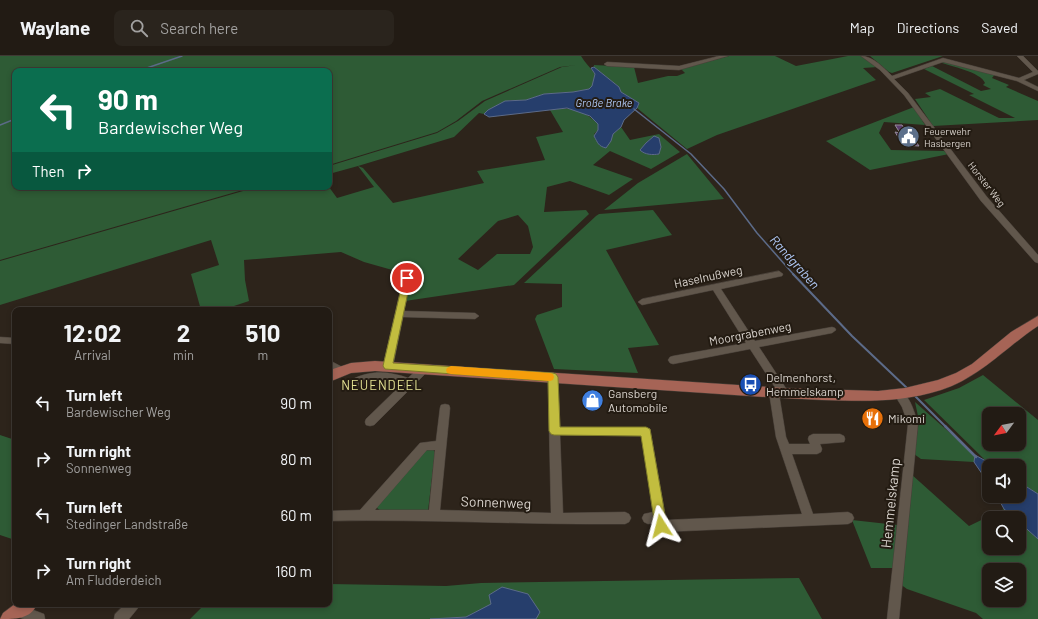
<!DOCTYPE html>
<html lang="en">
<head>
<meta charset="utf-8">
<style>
  body { margin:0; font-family:Barlow,sans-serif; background:#2a241d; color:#f1f3f6; height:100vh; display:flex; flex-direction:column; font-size:15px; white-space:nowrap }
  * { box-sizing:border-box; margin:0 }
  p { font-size:13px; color:#a2a1a0 }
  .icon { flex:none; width:22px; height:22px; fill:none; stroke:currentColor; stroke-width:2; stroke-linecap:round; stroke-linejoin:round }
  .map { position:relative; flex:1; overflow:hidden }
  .panel { position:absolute; left:12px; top:251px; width:320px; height:300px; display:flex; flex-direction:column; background:#221b14; border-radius:8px; box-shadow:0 2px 6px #0003,0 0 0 1px #3f3934 }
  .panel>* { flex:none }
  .banner { position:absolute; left:12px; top:12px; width:320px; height:122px; border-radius:8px; box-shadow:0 2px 6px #0003,0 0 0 1px #3f3934; background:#0b6e4f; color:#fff; overflow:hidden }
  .needle { width:26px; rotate:238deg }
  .controls { position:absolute; left:982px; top:351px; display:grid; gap:8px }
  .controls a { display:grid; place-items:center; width:44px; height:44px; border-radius:8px; background:#221b14; box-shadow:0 2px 6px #0003,0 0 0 1px #3f3934; font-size:20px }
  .pin { position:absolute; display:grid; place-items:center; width:34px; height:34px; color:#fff; margin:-17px; border:2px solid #fff; border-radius:50%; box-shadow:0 1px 4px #0007 }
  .me { position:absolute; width:44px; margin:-22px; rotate:351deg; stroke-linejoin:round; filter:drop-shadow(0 0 3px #0008) }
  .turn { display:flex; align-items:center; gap:14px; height:84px; padding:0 20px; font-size:18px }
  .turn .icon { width:52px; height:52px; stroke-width:2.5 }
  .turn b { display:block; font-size:28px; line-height:34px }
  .then { display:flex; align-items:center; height:38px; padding:0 20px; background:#0003; gap:8px; font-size:15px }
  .eta { display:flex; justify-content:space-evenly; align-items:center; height:68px; text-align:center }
  .eta b { font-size:24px; font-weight:700; line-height:28px }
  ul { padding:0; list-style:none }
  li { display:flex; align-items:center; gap:12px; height:56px; padding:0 20px }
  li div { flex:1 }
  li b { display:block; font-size:15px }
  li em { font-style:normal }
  header { display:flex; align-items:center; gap:24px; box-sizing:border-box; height:56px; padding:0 20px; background:#221b14; border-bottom:1px solid #3f3934 }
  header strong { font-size:19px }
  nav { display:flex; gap:22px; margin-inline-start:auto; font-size:14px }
  .search { width:280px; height:36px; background:#2a241d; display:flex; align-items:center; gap:10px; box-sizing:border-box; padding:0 14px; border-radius:8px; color:#a2a1a0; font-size:15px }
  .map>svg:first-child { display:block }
</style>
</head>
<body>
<header>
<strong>Waylane</strong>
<div class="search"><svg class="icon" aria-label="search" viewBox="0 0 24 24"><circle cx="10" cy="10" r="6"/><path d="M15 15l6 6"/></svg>Search here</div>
<nav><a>Map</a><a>Directions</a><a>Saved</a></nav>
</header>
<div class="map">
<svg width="1038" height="563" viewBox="0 0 1038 563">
  <rect width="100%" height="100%" fill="#2d241b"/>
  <!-- green -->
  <path fill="#2e5b35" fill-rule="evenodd" d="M0 0H581C585 7 590 11 595 18L592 30 589 33 573 36 544 38 526 44H510L488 54 484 58 479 57 454 81 358 110 363 112 393 147 484 127 477 115 545 104 536 81 563 76 550 54C572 51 582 53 598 68V74L594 78 611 85 613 78 621 71 630 84 659 78 680 96 651 113 610 95 593 109 633 123 609 139 570 125 547 131 544 156 586 154 589 158 514 229 405 245 410 219 364 206 341 196 244 204 245 224 249 245 222 254H201L191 218 219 209 211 184 0 249V205L257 131H329L337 142 374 131 358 110 329 118V110L437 77 458 65 485 45 562 11 577 9 560 11 482 45 456 65 437 76 329 109V15H15V131H253L0 204ZM659 82 661 91 659 98 653 99 642 96ZM518 159 528 170 533 191 530 198H497L478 214 458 203 498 165Z
    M729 0H775L796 10 848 0H862L878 11 863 12 876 24 717 79 687 93 637 52 639 47 621 36 619 31 594 11V9L634 11 638 27 668 20H677L685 17 681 13Z
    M870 0H943L892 17 889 16Z
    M941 5 996 17 992 22 1009 29 1006 31 1038 45V64L933 70 915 43 931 41 925 37 940 33 999 62H1015L969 39 974 38 924 13 932 10 981 35 991 33 983 29 985 27C981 16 950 10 939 6Z
    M914 51 925 69 884 66 879 77 891 94 944 95 949 98 870 114 826 85Z
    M687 98 724 143 604 154 638 127Z
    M653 154 672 179 606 194 659 289 628 292 638 317 554 313 535 263 537 259 562 251V228L524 227 596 160 599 158Z
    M983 319 1038 364V438L1019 426V410H995L985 404 924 344 959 332ZM989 358H1019V388H989Z
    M915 346 975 399 974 406 921 403 914 398 919 365Z
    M0 379 15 384V484L0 479Z
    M432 392 435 396 428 455H381L377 452V448L426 393Z
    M911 418 969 470 1004 453 1015 462H989V492H1019V466L1038 483V563H983L976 557 907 533 900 528ZM989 514H1019V544H989Z
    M852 464 897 469 894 512H871Z
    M799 522 822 563H190L205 548H329V528L446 530 481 527Z"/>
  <!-- water -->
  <path fill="#263e6c" stroke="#5c6b89" d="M594 11 619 31 621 36 639 47 637 52 624 64 621 71 613 78 611 85 606 92C598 90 598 87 594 80L598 74V68L590 60 567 52 489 61 484 58 488 54 505 45 526 44 544 38 573 36 589 33 592 30 595 18 591 12Z
    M654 80 659 82 661 91 659 98C653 99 645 99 640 94L646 87Z
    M975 399 995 410H989V428L974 406Z
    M1019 426 1038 438V483L1019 466V462H1015L1004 453 997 440H1019Z
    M502 531 528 538 540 556 536 563H430L466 561 491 548 489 539Z"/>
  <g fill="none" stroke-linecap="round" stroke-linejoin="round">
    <!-- stream-far2 -->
    <path stroke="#5c6b89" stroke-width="1.5" d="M138 15 182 0
      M634 53 691 98 724 133 757 177 794 219
      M0 69 15 63"/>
    <!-- stream-far1 -->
    <path stroke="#5c6b89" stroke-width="2" d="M793 218 852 280 908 333
      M914 339 946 371"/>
    <!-- stream -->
    <path stroke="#5c6b89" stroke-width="2.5" d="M945 370 976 401"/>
  </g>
  <!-- building -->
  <path fill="#5c3d6e" stroke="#958d9a" d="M895 69H902L907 77H910L919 90 903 89 895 76 900 77Z"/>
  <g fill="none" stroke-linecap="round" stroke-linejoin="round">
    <defs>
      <path id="minor" d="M719 0H728L679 14 607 10 604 8 607 6 679 10Z
        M861 0C873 0 884 12 892 20L943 2 1019 22 1033 16 1017 0H1023L1038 15V18L1024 24 1038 31V35L1017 25 943 6 894 23 908 37 987 141 1038 199V207L1035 206 981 145 904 39 880 14Z
        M779 215 783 218 782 220 721 233 755 285 832 271 835 272 836 274 832 277 759 291 789 337 787 340 784 341 779 338 786 381 789 388H810L808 383 809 380 813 378H840L844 380 845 383 844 386 820 388 822 393 821 396 817 398H792L813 458 848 456 852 458 854 462 852 466 848 468 661 476 657 474 655 467 648 468 644 466 642 462 644 458 653 456 642 380 560 379 563 457 625 456 629 458 631 462 629 466 625 468C526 469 428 463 329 465V455L360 454 420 387 436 385 440 352 441 349 445 348 449 349 450 352 440 454 551 457 548 321 550 318H556L558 321 560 371 646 372 650 373 666 464 802 458 776 381 769 336 771 333H776L750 293 673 308 670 307 668 304 670 301 673 300 746 287 713 234 642 249 638 246 642 243ZM427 394H435L429 454H375Z
        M407 220 411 223 404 255 475 257 479 260 475 263 403 261 393 310 391 313H385L383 310 403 223Z
        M0 281 15 282V288L0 287Z
        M329 304 344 312 346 315 344 318H338L329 313Z
        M424 309 427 310 429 313 427 316 374 369 370 370 366 369 365 366 366 363 402 328 388 324H374L354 331 351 330 349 327 351 324C370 314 388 315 408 322L421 310Z
        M899 334C910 338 915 358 918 368L899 563H887L908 368 902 351 894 338 896 335Z
        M125 548H140L138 552 129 563H114L115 558Z
        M20 549 44 558 45 563H24L15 560 14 555 15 550Z"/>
      <path id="major" d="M1038 260V270C1006 291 979 322 941 334 899 347 865 345 822 344 783 342 744 340 705 337 595 330 485 322 375 315L351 317 329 326 330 314 351 307 375 305 784 332 878 335 905 332 938 324 956 317 972 308 1011 276Z
        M15 548H37C31 563 16 563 0 563L3 557Z"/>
    </defs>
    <!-- minor casing -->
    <use href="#minor" stroke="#484039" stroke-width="1"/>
    <!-- major casing -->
    <use href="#major" stroke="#484039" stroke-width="1"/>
    <!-- minor -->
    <use href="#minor" fill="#61574c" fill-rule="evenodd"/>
    <!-- major -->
    <use href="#major" fill="#a66456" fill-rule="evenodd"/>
  </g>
  <!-- route -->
  <path fill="#c2bd3f" stroke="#7e7b29" d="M404 220H407L411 222 393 307 553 317 556 318 558 321 560 371H646L650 373 667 470 665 474 661 475 657 474 655 470 641 380 554 379 551 378 549 375 548 325 385 313 383 310Z"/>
  <!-- slow -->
  <path fill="#f59e0b" d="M451 310 550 317 553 318 554 321 553 324 550 325 451 318 447 317 446 314 447 312Z"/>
  <!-- icons -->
  <defs>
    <symbol id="civic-disc" viewBox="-11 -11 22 22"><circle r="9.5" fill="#5c6f8a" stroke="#231b12"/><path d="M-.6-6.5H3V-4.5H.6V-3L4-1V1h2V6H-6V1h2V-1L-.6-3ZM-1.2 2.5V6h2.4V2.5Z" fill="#fff"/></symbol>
    <symbol id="bus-disc" viewBox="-11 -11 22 22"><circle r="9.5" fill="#1a4fb4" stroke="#231b12"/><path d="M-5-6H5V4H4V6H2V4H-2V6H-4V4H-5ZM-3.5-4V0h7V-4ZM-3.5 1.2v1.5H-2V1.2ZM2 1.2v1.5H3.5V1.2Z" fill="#fff"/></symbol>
    <symbol id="shop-disc" viewBox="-11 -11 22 22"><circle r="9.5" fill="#3f7fe0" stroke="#231b12"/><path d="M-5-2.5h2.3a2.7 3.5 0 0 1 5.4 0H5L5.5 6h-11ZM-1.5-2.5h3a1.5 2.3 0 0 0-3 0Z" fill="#fff"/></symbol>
    <symbol id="restaurant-disc" viewBox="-11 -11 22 22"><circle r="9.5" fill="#e8710a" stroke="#231b12"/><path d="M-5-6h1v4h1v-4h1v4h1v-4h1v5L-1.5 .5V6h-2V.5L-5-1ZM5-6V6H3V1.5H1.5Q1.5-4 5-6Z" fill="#fff"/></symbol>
  </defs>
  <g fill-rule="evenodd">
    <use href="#civic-disc" x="896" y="68" width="25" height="25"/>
    <use href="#bus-disc" x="738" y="316" width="25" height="25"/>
    <use href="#shop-disc" x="580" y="332" width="25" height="25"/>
    <use href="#restaurant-disc" x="860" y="350" width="25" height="25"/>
  </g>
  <g text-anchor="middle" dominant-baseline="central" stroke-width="4" stroke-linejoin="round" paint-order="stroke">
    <!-- far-poi labels -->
    <g font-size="10" fill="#d9d3cd" stroke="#231b12" text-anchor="start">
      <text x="924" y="75">Feuerwehr<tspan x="924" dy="12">Hasbergen</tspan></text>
    </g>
    <!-- far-street labels -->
    <g font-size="10" fill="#d9d3cd" stroke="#231b12">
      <text transform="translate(987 128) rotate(52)">Horster Weg</text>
    </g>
    <!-- far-water labels -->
    <g font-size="11" font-style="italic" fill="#afc8f6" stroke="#231b12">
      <text x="604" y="46">Große Brake</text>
    </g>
    <!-- street labels -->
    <g font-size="12" fill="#d9d3cd" stroke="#231b12">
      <text transform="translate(708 220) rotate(-12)">Haselnußweg</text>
      <text transform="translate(750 277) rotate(-11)">Moorgrabenweg</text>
    </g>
    <!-- poi labels -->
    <g font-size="12" fill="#d9d3cd" stroke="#231b12" text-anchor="start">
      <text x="766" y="321">Delmenhorst,<tspan x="766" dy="14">Hemmelskamp</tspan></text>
      <text x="608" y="337">Gansberg<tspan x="608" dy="14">Automobile</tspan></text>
      <text x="888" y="362">Mikomi</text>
    </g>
    <!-- water labels -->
    <g font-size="13" font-style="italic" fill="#afc8f6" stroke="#231b12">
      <text transform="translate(795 206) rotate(48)">Randgraben</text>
    </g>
    <!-- neighbourhood labels -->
    <g font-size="13" letter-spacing="1" fill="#e3e192" stroke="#231b12">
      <text x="382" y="329">NEUENDEEL</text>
    </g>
    <!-- near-street labels -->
    <g font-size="14" fill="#d9d3cd" stroke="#231b12">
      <text transform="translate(496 446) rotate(2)">Sonnenweg</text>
      <text transform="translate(890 447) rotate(-84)">Hemmelskamp</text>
    </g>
  </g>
</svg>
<div class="controls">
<a><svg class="needle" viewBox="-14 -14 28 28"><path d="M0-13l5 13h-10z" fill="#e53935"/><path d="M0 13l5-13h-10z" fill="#a2a1a0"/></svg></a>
<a><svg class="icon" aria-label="sound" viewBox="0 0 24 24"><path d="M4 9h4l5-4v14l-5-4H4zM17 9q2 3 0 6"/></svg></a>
<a><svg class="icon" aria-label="search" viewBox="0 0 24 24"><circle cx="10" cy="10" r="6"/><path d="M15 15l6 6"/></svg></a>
<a><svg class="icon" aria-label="layers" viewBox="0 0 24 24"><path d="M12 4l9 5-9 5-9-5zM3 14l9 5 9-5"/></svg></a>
</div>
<div class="pin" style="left:407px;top:222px;background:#d93025"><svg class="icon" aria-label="arrive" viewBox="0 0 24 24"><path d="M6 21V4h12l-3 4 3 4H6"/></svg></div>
<svg class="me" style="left:661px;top:470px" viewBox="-20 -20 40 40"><path d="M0-17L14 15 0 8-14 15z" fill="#c2bd3f" stroke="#fff" stroke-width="4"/></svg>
<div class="banner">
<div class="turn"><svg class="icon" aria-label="left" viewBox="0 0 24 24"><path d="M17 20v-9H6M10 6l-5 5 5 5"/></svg><div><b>90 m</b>Bardewischer Weg</div></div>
<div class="then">Then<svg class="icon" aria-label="right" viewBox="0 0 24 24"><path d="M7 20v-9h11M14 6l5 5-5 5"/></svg></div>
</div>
<section class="panel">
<div class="eta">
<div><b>12:02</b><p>Arrival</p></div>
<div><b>2</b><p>min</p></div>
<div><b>510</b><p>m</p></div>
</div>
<ul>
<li><svg class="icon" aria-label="left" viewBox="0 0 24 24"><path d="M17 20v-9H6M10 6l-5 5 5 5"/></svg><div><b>Turn left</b><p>Bardewischer Weg</p></div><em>90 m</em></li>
<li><svg class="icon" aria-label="right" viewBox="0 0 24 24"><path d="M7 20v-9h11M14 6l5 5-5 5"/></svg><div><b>Turn right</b><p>Sonnenweg</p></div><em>80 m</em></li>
<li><svg class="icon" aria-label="left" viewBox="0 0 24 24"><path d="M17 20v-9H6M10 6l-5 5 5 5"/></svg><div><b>Turn left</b><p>Stedinger Landstraße</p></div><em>60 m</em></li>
<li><svg class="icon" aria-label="right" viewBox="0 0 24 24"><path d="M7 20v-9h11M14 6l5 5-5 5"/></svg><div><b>Turn right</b><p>Am Fludderdeich</p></div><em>160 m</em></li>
</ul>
</section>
</div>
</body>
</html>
